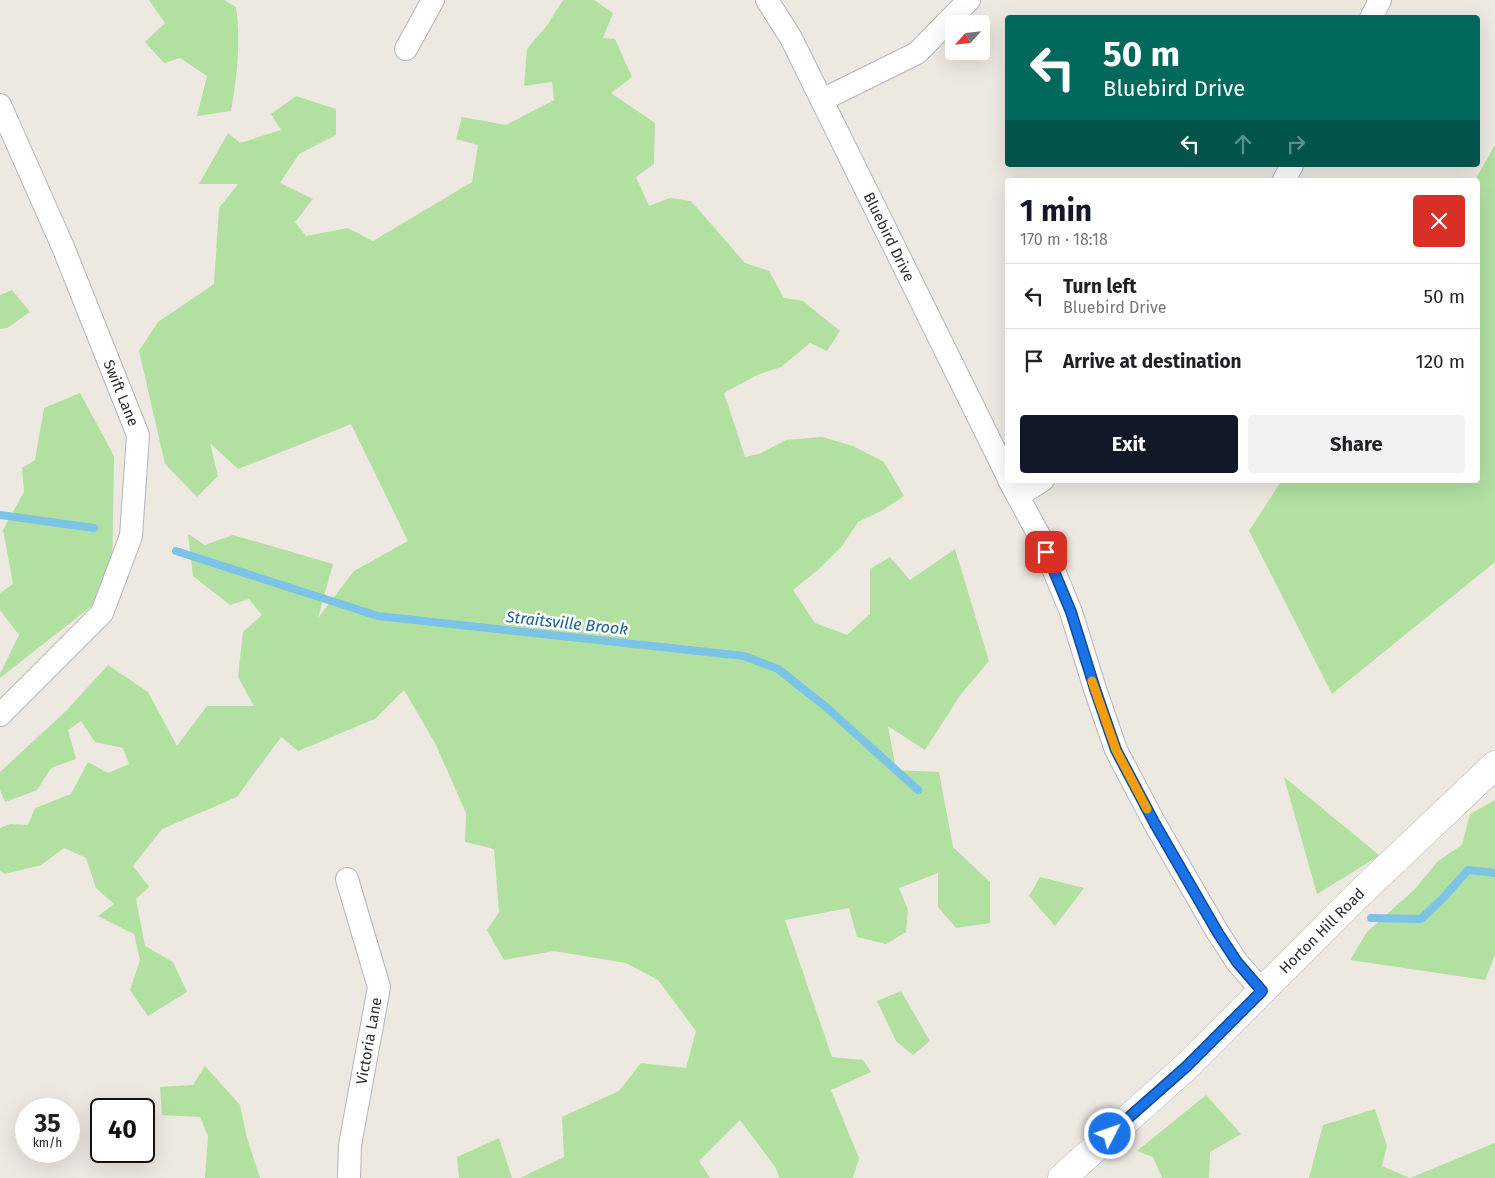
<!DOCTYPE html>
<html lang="en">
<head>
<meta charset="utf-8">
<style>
  body { margin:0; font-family:"Fira Sans",sans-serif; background:#f2f2f2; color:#202124; height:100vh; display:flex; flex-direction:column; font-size:19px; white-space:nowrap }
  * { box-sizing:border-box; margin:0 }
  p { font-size:16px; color:#757577 }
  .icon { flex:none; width:28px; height:28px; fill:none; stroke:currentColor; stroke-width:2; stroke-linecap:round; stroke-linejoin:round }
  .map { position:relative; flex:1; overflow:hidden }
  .side { position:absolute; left:1005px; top:178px; width:475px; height:305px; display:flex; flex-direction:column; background:#fff; border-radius:5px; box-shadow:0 5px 20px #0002 }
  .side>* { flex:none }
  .banner { position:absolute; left:1005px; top:15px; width:475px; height:152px; border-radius:5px; box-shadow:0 5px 20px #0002; background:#00695c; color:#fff; overflow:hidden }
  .needle { width:32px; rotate:243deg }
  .controls { position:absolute; left:945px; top:15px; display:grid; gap:10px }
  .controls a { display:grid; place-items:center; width:45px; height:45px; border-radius:5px; background:#fff; box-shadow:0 5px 20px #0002; font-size:25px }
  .speed { position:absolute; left:15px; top:1098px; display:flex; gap:10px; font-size:25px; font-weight:700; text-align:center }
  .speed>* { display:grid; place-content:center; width:65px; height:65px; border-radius:50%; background:#fff; box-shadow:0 5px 20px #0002; line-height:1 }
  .speed small { font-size:12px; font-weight:400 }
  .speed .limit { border:2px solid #111; border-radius:8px; background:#fff; color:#111 }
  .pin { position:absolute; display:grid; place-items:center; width:42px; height:42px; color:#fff; margin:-21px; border-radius:10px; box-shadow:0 2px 8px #0006 }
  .me { position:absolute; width:55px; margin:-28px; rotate:49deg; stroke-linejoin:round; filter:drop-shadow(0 0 4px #0008) }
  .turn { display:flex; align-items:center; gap:18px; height:105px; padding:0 15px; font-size:22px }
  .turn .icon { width:65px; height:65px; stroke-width:2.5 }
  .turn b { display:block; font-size:35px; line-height:42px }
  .lanes { display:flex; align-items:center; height:48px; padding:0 15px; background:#0003; justify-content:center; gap:25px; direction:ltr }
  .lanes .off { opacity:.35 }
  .round { display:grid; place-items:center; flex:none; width:52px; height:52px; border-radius:5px; background:#f2f2f2 }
  .head { display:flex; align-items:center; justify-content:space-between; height:85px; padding:0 15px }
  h1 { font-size:30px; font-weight:700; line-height:38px; color:#111827 }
  .primary-button { display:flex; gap:10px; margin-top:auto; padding:10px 15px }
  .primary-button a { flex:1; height:58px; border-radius:5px; background:#111827; color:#fff; font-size:20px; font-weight:700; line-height:58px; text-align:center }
  .primary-button a+a { background:#f2f2f2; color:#202124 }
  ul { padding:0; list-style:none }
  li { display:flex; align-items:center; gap:15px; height:65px; padding:0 15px; border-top:1px solid #e0e0e0 }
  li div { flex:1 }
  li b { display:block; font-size:19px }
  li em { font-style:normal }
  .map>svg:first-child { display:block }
</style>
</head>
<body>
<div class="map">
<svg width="1495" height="1178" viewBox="0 0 1495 1178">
  <rect width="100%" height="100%" fill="#ede8e0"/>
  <!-- green -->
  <path fill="#b2e0a1" d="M149 0H224L236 7C241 41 237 77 231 111L197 116 207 76 180 58 164 63 145 42 165 23Z
    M563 0H594L613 13 603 38 615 39 632 77 611 93 655 123 654 164 636 177 649 206 670 198 691 201 745 263 769 271 784 298 803 301 840 331 827 351 810 343 781 367 757 375 724 393 745 457 759 454 786 440 822 437 853 446 884 462 904 496 883 510 858 522 842 546 819 569 793 590 815 623 847 635 870 614V569L890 557 910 580 955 549 989 661 961 694 925 750 888 726 896 770 939 772 953 847 990 882V923L956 928 938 907V873L899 888 908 910 906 932 886 944 857 937 849 908 785 920 832 1057 863 1060 871 1072 831 1090 859 1158 853 1178H779L776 1168 740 1120 699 1161 710 1178H520L564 1157 562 1117 619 1091 641 1063 686 1068 696 1031 658 980 626 963 554 951 504 960 487 930 499 912 494 849 465 842 466 813 435 743 404 690 375 719 298 751 281 737 237 797 162 829 133 866 149 887 136 899 145 946 173 962 187 992 148 1016 130 990 140 960 134 934 98 916 114 904 96 888 86 858 64 848 41 865 5 874 0 871V828L10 824 28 825 35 808 71 794 88 762 108 773 129 764 123 748 95 742 81 721 68 730 76 759 51 768 37 790 5 802 0 790V772L66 711 108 665 148 692 177 746 207 706H254L238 677 243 632 262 615 249 599 230 605 193 576 188 534 205 545 233 535 333 564 318 618 354 571 408 541 351 424 238 469 210 443 218 476 197 497 165 464 139 351 158 322 214 284 219 208 238 184H199L228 133 240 143 281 130 271 114 296 96 336 109V135L299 154 280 183 313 199 295 222 306 236 348 228 373 241 472 182 478 145 456 139 462 117 506 125 554 100 552 82 524 86 527 49 548 24Z
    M1495 145V562L1332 694 1249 531 1282 480H1478V180H1475Z
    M12 290 30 312 7 328 0 329V295Z
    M80 393 114 456 112 590 0 678V674L19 635 0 610V593L13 584 3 530 24 492 22 468 35 460 44 408Z
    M1284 777 1379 855V856L1317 894Z
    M1495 800V955L1485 980 1350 960 1367 932 1415 889 1438 861 1462 845 1470 814Z
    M1040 877 1084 888 1055 926 1029 896Z
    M901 991 930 1041 913 1055 896 1041 877 1001Z
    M205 1066 240 1105 247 1138 260 1178H205L208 1136 200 1117 162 1115 160 1087 193 1085Z
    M1206 1095 1241 1134 1210 1152 1209 1178H1162L1153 1157 1137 1151Z
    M1375 1109 1387 1146 1382 1166 1410 1178 1495 1143V1178H1309L1323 1125Z
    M499 1138 512 1178H459L457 1157Z"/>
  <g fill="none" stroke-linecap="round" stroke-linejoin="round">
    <!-- stream -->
    <path stroke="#7bc3e7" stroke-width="8" d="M0 515 94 528
      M176 551 378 616 744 656 778 669 826 707 918 790
      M1371 918 1421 919 1442 899 1468 870 1495 873"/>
    <defs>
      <path id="minor" d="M767 0 791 38 1008 477
        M1371 18 1380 0
        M406 49 433 0
        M822 100 917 53 969 0
        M0 105 63 247 138 435 131 536 102 613 0 715
        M1284 180 1292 165
        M1009 480 1040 537 1071 612 1095 689 1116 750 1155 824 1218 933 1237 962 1262 991
        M1018 496 1043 480
        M347 879 379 987 350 1145 349 1178"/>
      <path id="tertiary" d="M1062 1178 1187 1066 1358 895 1495 765"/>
    </defs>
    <!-- minor casing -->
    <use href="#minor" stroke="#b3b5bf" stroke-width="24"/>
    <!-- tertiary casing -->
    <use href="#tertiary" stroke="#b3b5bf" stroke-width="29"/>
    <!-- minor -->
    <use href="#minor" stroke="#fff" stroke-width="22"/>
    <!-- tertiary -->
    <use href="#tertiary" stroke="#fff" stroke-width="28"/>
  </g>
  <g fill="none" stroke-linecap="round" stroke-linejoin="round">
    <defs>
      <path id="route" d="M1046 552 1071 612 1095 689 1116 750 1155 824 1218 933 1237 962 1262 991 1187 1066 1110 1134"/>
    </defs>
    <!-- route casing -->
    <use href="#route" stroke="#114b97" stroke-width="12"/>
    <!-- route -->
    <use href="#route" stroke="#1a73e8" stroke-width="9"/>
    <!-- slow -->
    <path stroke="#f59e0b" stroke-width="9" d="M1092 681 1116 750 1147 809"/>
  </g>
  <g text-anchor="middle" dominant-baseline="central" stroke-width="5" stroke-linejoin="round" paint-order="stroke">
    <!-- street labels -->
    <g font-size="15" fill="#2d2d2d" stroke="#fff">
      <text transform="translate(889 237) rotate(64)">Bluebird Drive</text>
      <text transform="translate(121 393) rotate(68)">Swift Lane</text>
      <text transform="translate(1322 931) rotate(-45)">Horton Hill Road</text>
      <text transform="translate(369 1041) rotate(-80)">Victoria Lane</text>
    </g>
    <!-- water labels -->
    <g font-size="16" font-style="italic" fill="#176196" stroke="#fff">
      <text transform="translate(567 623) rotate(6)">Straitsville Brook</text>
    </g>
  </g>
</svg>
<div class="controls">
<a><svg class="needle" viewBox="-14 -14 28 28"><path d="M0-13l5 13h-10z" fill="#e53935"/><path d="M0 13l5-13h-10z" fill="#757577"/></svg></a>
</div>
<div class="speed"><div>35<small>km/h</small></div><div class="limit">40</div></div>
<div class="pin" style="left:1046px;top:552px;background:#d93025"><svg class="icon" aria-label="arrive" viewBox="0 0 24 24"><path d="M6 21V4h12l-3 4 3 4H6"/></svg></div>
<svg class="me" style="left:1110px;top:1134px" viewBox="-20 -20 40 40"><circle r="17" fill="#1a73e8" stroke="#fff" stroke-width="3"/><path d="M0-11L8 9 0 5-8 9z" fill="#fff"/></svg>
<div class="banner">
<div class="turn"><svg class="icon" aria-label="left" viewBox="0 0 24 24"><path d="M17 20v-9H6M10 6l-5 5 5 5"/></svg><div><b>50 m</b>Bluebird Drive</div></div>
<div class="lanes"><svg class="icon" aria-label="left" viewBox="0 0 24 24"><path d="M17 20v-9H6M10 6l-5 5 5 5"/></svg><svg class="icon off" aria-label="ahead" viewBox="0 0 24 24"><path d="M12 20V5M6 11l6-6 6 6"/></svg><svg class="icon off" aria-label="right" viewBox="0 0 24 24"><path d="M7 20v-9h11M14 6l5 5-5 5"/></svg></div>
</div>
<section class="side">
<div class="head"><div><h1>1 min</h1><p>170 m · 18:18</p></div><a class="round" style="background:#d93025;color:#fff"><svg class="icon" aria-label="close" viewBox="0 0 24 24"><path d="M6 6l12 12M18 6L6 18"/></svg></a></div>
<ul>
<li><svg class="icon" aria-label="left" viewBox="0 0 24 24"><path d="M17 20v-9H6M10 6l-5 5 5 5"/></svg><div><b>Turn left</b><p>Bluebird Drive</p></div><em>50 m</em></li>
<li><svg class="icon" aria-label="arrive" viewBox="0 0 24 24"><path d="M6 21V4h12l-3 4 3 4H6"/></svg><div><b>Arrive at destination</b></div><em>120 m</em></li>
</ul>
<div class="primary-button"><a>Exit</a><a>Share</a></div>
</section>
</div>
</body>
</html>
